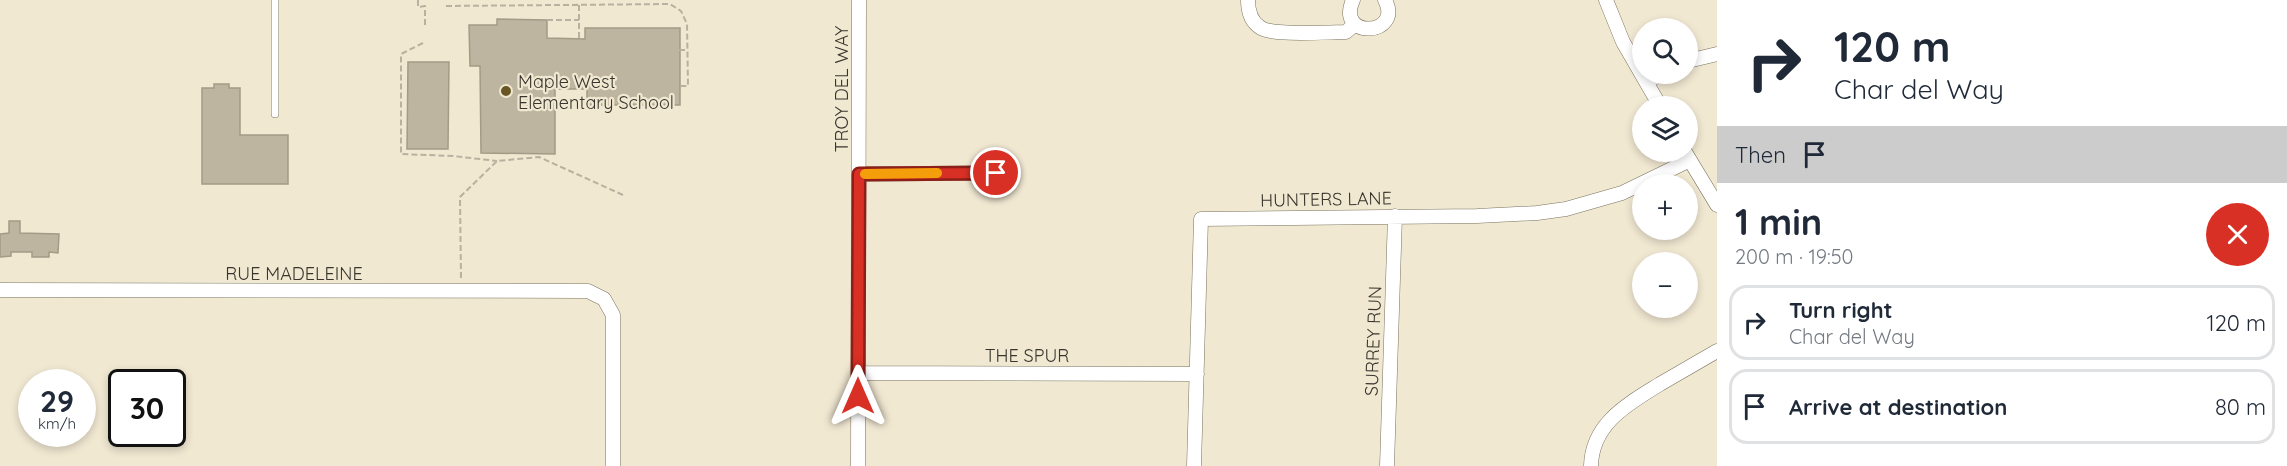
<!DOCTYPE html>
<html lang="en">
<head>
<meta charset="utf-8">
<style>
  body { margin:0; font-family:Quicksand,sans-serif; background:#f6f6f7; color:#1f2937; height:100vh; display:flex; flex-direction:column; font-size:22px; white-space:nowrap }
  * { box-sizing:border-box; margin:0 }
  p { font-size:20px; color:#747a83 }
  .icon { flex:none; width:33px; height:33px; fill:none; stroke:currentColor; stroke-width:2; stroke-linecap:round; stroke-linejoin:round }
  .map { position:relative; flex:1; overflow:hidden }
  .sheet { display:flex; flex-direction:column; background:#fff; width:570px }
  .sheet>* { flex:none }
  .guide { background:#fff; color:#1f2937; overflow:hidden }
  .tools { position:absolute; left:1632px; top:18px; display:grid; gap:12px }
  .tools a { display:grid; place-items:center; width:66px; height:66px; border-radius:50%; background:#fff; box-shadow:0 3px 9px #0003; font-size:30px }
  .speed { position:absolute; left:18px; top:369px; display:flex; gap:12px; font-size:30px; font-weight:700; text-align:center }
  .speed>* { display:grid; place-content:center; width:78px; height:78px; border-radius:50%; background:#fff; box-shadow:0 3px 9px #0003; line-height:1 }
  .speed small { font-size:15px; font-weight:400 }
  .speed .limit { border:3px solid #111; border-radius:9px; background:#fff; color:#111 }
  .pin { position:absolute; display:grid; place-items:center; width:51px; height:51px; color:#fff; margin:-26px; border:3px solid #fff; border-radius:50%; box-shadow:0 2px 6px #0007 }
  .me { position:absolute; width:66px; margin:-33px; rotate:0deg; stroke-linejoin:round; filter:drop-shadow(0 0 4px #0008) }
  .turn { display:flex; align-items:center; gap:21px; height:126px; padding:0 18px; font-size:27px }
  .turn .icon { width:78px; height:78px; stroke-width:2.5 }
  .turn b { display:block; font-size:42px; line-height:51px }
  .then { display:flex; align-items:center; height:57px; padding:0 18px; background:#0003; gap:12px; font-size:22px }
  .round { display:grid; place-items:center; flex:none; width:63px; height:63px; border-radius:32px; background:#f6f6f7 }
  .head { display:flex; align-items:center; justify-content:space-between; height:102px; padding:0 18px }
  h1 { font-size:36px; font-weight:700; line-height:45px }
  ul { padding:0; list-style:none }
  li { display:flex; align-items:center; gap:18px; height:75px; margin:0 12px 9px; padding:0 6px; border:3px solid #e0e1e3; border-radius:18px }
  li div { flex:1 }
  li b { display:block; font-size:22px }
  li em { font-style:normal }
  main { display:flex; flex:1; min-height:0 }
  .map>svg:first-child { display:block }
</style>
</head>
<body>
<main>
<div class="map">
<svg width="1717" height="466" viewBox="0 0 1717 466">
  <rect width="100%" height="100%" fill="#f1e8d2"/>
  <!-- building -->
  <path fill="#bdb5a0" stroke="#a39b86" stroke-width="1.5" d="M497 19 547 20V38L585 39V28H680V105H587V89H555V154L481 153 480 66H470L469 25H497Z
    M408 62H449L448 149H407Z
    M214 84H229V88H240V135H288V184H202V88H214Z
    M9 221H20V233L59 234 58 253 49 252V257H32V252H11V256L0 257V234L9 233Z"/>
  <g fill="none" stroke-linecap="round" stroke-linejoin="round">
    <defs>
      <path id="lane" d="M275 0V114"/>
      <path id="street" d="M1248 0C1248 12 1251 22 1261 28 1274 36 1328 32 1346 32L1355 24
        M1353 0C1335 40 1404 36 1385 0
        M1606 0 1623 42 1660 106
        M1688 61 1717 54
        M1646 82 1661 74
        M1685 152 1717 205
        M859 174 996 173
        M0 290 588 291 604 299 613 315V466
        M858 373 1197 374
        M858 466 859 0
        M1194 466 1201 219 1477 216 1537 213 1566 209 1622 193 1690 160
        M1387 466 1395 216
        M1591 466C1592 423 1628 404 1660 384 1679 373 1698 362 1717 351"/>
    </defs>
    <!-- lane casing -->
    <use href="#lane" stroke="#79725e" stroke-width="8"/>
    <!-- street casing -->
    <use href="#street" stroke="#79725e" stroke-width="15"/>
    <!-- path -->
    <path stroke="#b9b19f" stroke-width="2" stroke-dasharray="6 3" stroke-linecap="butt" d="M418 0V7L425 6V26
      M579 5V39
      M446 6 670 4 681 11 687 24 688 86H680
      M547 20H579
      M423 43 401 54V154L453 156 497 161
      M679 50H687
      M461 278 460 197 497 161 539 157 623 195"/>
    <!-- lane -->
    <use href="#lane" stroke="#fff" stroke-width="7"/>
    <!-- street -->
    <use href="#street" stroke="#fff" stroke-width="14"/>
  </g>
  <g fill="none" stroke-linecap="round" stroke-linejoin="round">
    <defs>
      <path id="route" d="M858 396 859 174 996 173"/>
    </defs>
    <!-- route casing -->
    <use href="#route" stroke="#8d1f18" stroke-width="15"/>
    <!-- route -->
    <use href="#route" stroke="#d93025" stroke-width="10"/>
    <!-- slow -->
    <path stroke="#f59e0b" stroke-width="10" d="M865 174 937 173"/>
  </g>
  <!-- markers -->
  <circle fill="#685624" stroke="#f1e8d2" stroke-width="2" cx="506" cy="91" r="6"/>
  <g text-anchor="middle" dominant-baseline="central" stroke-width="4.5" stroke-linejoin="round" paint-order="stroke">
    <!-- poi labels -->
    <g font-size="18" fill="#39352d" stroke="#f1e8d2" text-anchor="start">
      <text x="518" y="81">Maple West<tspan x="518" dy="21">Elementary School</tspan></text>
    </g>
    <!-- street labels -->
    <g font-size="18" fill="#39352d" stroke="#f1e8d2">
      <text transform="translate(841 89) rotate(-90)">TROY DEL WAY</text>
      <text transform="translate(1326 199) rotate(-1)">HUNTERS LANE</text>
      <text x="294" y="273">RUE MADELEINE</text>
      <text transform="translate(1373 341) rotate(-88)">SURREY RUN</text>
      <text x="1027" y="355">THE SPUR</text>
    </g>
  </g>
</svg>
<div class="tools">
<a><svg class="icon" aria-label="search" viewBox="0 0 24 24"><circle cx="10" cy="10" r="6"/><path d="M15 15l6 6"/></svg></a>
<a><svg class="icon" aria-label="layers" viewBox="0 0 24 24"><path d="M12 4l9 5-9 5-9-5zM3 14l9 5 9-5"/></svg></a>
<a>+</a>
<a>−</a>
</div>
<div class="speed"><div>29<small>km/h</small></div><div class="limit">30</div></div>
<div class="pin" style="left:996px;top:173px;background:#d93025"><svg class="icon" aria-label="arrive" viewBox="0 0 24 24"><path d="M6 21V4h12l-3 4 3 4H6"/></svg></div>
<svg class="me" style="left:858px;top:396px" viewBox="-20 -20 40 40"><path d="M0-17L14 15 0 8-14 15z" fill="#d93025" stroke="#fff" stroke-width="4"/></svg>
</div>
<section class="sheet">
<div class="guide">
<div class="turn"><svg class="icon" aria-label="right" viewBox="0 0 24 24"><path d="M7 20v-9h11M14 6l5 5-5 5"/></svg><div><b>120 m</b>Char del Way</div></div>
<div class="then">Then<svg class="icon" aria-label="arrive" viewBox="0 0 24 24"><path d="M6 21V4h12l-3 4 3 4H6"/></svg></div>
</div>
<div class="head"><div><h1>1 min</h1><p>200 m · 19:50</p></div><a class="round" style="background:#d93025;color:#fff"><svg class="icon" aria-label="close" viewBox="0 0 24 24"><path d="M6 6l12 12M18 6L6 18"/></svg></a></div>
<ul>
<li><svg class="icon" aria-label="right" viewBox="0 0 24 24"><path d="M7 20v-9h11M14 6l5 5-5 5"/></svg><div><b>Turn right</b><p>Char del Way</p></div><em>120 m</em></li>
<li><svg class="icon" aria-label="arrive" viewBox="0 0 24 24"><path d="M6 21V4h12l-3 4 3 4H6"/></svg><div><b>Arrive at destination</b></div><em>80 m</em></li>
</ul>
</section>
</main>
</body>
</html>
